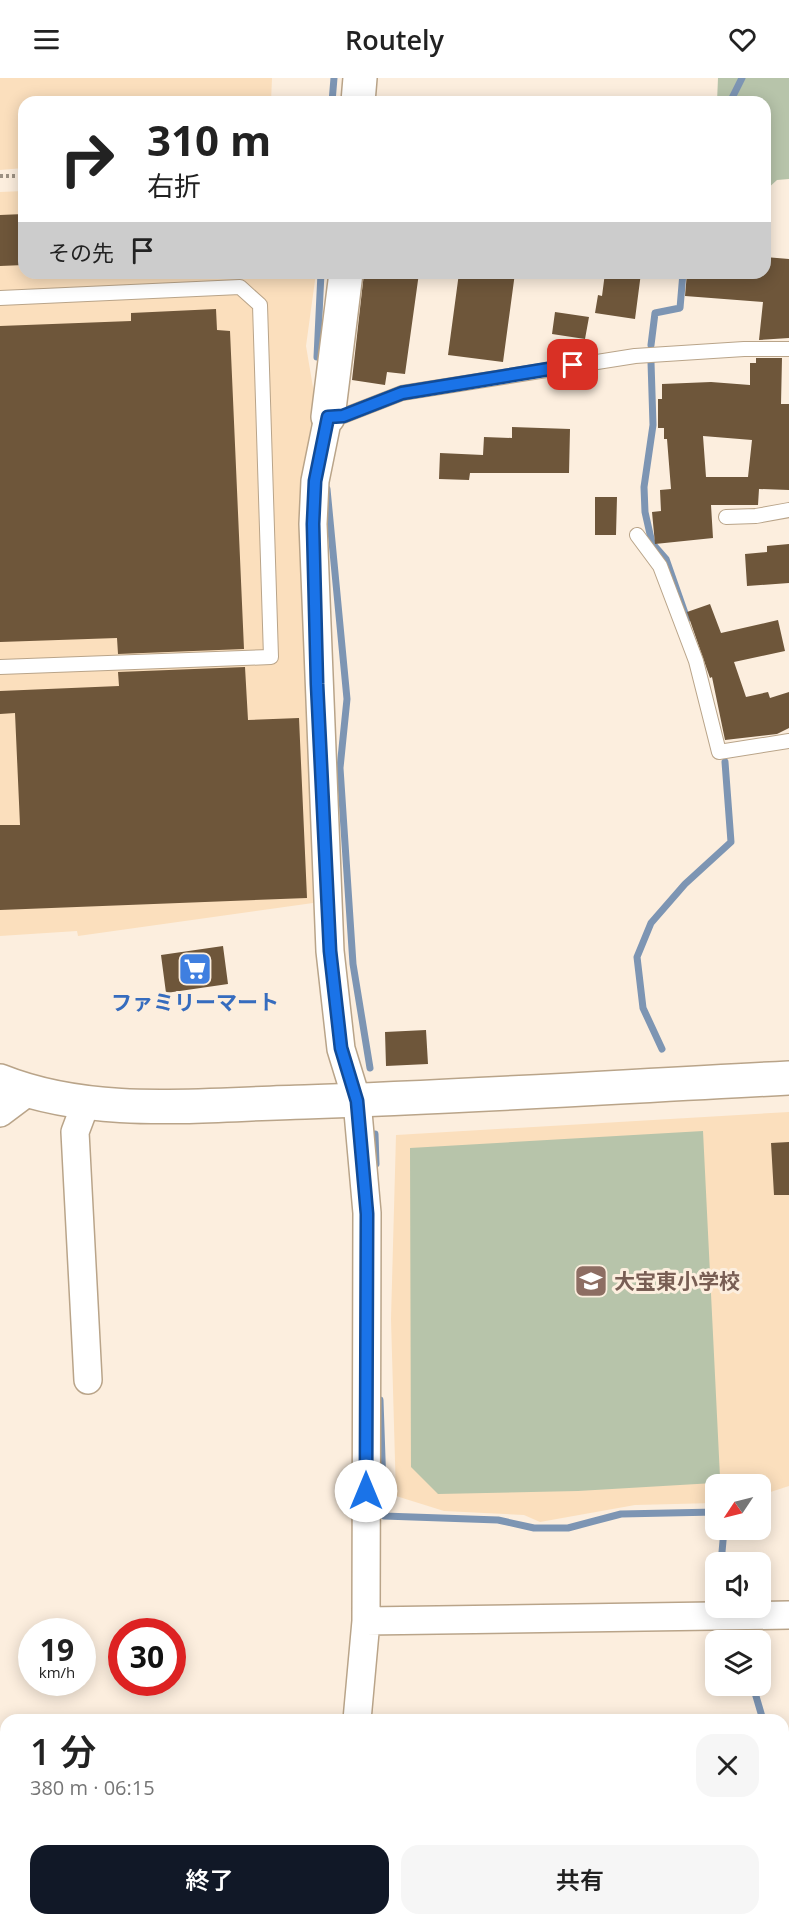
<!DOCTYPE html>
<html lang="ja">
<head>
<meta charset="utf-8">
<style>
  body { margin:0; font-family:"Open Sans","Noto Sans JP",sans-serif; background:#f6f6f6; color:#222; height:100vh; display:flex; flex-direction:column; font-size:22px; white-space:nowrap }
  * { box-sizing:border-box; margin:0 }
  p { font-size:20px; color:#767676 }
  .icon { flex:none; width:33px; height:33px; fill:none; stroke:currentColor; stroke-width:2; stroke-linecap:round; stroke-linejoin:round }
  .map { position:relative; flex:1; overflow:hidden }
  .sheet { position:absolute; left:0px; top:1636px; width:789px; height:212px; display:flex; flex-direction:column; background:#fff; border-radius:18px 18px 0 0; box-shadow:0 3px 15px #0003 }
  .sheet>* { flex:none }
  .hud { position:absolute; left:18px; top:18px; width:753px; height:183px; border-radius:18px; box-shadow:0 3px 15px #0003; background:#fff; color:#222; overflow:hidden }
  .needle { width:39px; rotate:235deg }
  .tools { position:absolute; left:705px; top:1396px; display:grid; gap:12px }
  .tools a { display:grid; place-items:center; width:66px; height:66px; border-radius:12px; background:#fff; box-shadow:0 3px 15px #0003; font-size:30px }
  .speed { position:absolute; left:18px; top:1540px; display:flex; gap:12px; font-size:30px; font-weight:700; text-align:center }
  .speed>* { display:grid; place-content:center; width:78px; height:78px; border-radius:50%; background:#fff; box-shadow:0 3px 15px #0003; line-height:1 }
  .speed small { font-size:15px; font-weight:400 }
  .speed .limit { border:9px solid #d22; background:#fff; color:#111 }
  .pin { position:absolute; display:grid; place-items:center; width:51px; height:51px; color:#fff; margin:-26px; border-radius:12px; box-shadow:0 3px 9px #0006 }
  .me { position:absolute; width:66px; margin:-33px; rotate:0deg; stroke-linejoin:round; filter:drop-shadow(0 0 4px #0008) }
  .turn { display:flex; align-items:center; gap:21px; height:126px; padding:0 30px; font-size:27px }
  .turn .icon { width:78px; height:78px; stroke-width:2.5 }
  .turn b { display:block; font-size:42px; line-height:51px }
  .then { display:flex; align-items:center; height:57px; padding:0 30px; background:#0003; gap:12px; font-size:22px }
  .round { display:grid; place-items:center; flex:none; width:63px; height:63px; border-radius:18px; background:#f6f6f6 }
  .head { display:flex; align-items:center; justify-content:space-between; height:102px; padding:0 30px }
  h1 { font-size:36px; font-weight:600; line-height:45px }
  .action { display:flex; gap:12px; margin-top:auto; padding:12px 30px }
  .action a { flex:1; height:69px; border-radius:18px; background:#111827; color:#fff; font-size:24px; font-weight:600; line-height:69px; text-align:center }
  .action a+a { background:#f6f6f6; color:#222 }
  header { display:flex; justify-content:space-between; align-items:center; height:78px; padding:0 30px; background:#fff; font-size:27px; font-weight:600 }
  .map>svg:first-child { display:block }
</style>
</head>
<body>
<header><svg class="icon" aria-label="menu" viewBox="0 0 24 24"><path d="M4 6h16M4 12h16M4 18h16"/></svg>Routely<svg class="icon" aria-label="heart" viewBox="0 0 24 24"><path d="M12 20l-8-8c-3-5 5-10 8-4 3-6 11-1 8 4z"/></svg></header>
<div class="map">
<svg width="789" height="1847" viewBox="0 0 789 1847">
  <rect width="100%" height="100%" fill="#fceede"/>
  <!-- built -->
  <path fill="#fbdfbd" d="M0 0H272L271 24H24V90L0 92Z
    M24 113V195H316L306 268 315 321 301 410 313 825 78 858 77 853 0 858V114Z
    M789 1034V1408L761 1417 760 1407H716L715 1425 635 1427 540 1444 524 1437 444 1433 396 1418 391 1241 396 1057Z"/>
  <!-- green -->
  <path fill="#b7c4aa" d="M718 0H789V101L777 102 765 113V24H717Z
    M703 1053 720 1399 714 1405 578 1413 438 1416 411 1389 410 1070Z"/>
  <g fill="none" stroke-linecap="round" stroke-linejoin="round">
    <!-- stream -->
    <path stroke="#7d95b3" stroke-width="7" d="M332 24 334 0
      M730 24 742 0
      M651 267 655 235 680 230 683 195
      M317 279 321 195
      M651 284 653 347 644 409 645 434 652 465 666 481 687 541
      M327 411 347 621 340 690 353 886 370 990
      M662 971 643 930 637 879 651 845 685 806 731 764 725 684
      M375 1056 376 1086
      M380 1322 384 1438 498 1442 534 1450H568L621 1436 716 1434
      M721 1485 724 1452
      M734 1544 739 1563
      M753 1608 763 1642
      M783 1710 789 1730"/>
  </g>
  <!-- building -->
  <path fill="#6e563a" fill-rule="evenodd" d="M24 136V187L0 188V137Z
    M765 179 789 181V260L759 262 763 224 685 218 687 195H765Z
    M364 195H419L405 296 387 294 385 307 352 302Z
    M459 195H515L503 284 448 277Z
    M605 195H641L635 241 595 235 598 217 602 218Z
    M216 231 217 252 230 253 244 571 118 576 117 560 0 564V248L131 243V235Z
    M555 234 589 239 585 261 552 256Z
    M756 280H782L781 326H789V412L759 411 758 427H711L713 460 655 466 652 434 661 433 660 412 671 411 667 361H664V350H658V321H662V306L711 304 750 307V285H756ZM703 358 752 362 748 399H706Z
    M512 349 570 351 569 395H470L469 402 439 401 440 375 483 377 484 359 512 360Z
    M595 419H617L616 457H595Z
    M789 466V505L747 508 745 476 767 474V468Z
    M710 526 721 555 778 542 785 573 734 584 746 619 768 614 770 620 789 614V650L777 656 725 662 712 599 710 600 687 534Z
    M245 589 248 642 299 640 307 820 0 832V747H20L15 635 0 636V613L119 608 118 594Z
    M223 868 228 906 166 915 161 877Z
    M426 952 428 986 386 988 385 954Z
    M789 1064V1117H774L771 1065Z"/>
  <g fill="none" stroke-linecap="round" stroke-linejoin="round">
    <defs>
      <path id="service" d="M0 220 240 209 260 227 271 579 0 589
        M328 339 343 338 402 315 635 278 744 271H789
        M726 439 756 438 789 432
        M637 457 660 488 696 583 719 674 789 663"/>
      <path id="minor" d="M328 339 315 403 313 446 330 873 341 971 357 1023 367 1135 366 1543 357 1642
        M87 1022 75 1054 88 1302
        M0 1035 28 1014
        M366 1543 789 1537
        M783 1701H789
        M353 1842 354 1847
        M614 1842V1847"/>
      <path id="tertiary" d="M358 24 360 0
        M328 339 346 195
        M0 1003C95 1041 205 1026 305 1024 466 1019 628 1008 789 1000"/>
    </defs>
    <!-- service casing -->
    <use href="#service" stroke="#b9a489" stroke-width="16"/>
    <!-- minor casing -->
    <use href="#minor" stroke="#b9a489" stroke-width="30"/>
    <!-- tertiary casing -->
    <use href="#tertiary" stroke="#b9a489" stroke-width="36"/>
    <!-- path -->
    <path stroke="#9c9183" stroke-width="4" stroke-dasharray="3 3" stroke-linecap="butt" d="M0 98H24
      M0 1804 6 1806"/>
    <!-- service -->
    <use href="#service" stroke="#fff" stroke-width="14"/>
    <!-- minor -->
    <use href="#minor" stroke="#fff" stroke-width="27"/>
    <!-- tertiary -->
    <use href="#tertiary" stroke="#fff" stroke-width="33"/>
  </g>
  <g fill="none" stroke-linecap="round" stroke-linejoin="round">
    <defs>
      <path id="route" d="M366 1413 367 1136 357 1023 341 970 330 873 317 606 313 446 315 403 328 339 343 338 402 315 573 287"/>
    </defs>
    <!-- route casing -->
    <use href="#route" stroke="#114b97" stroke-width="15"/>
    <!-- route -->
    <use href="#route" stroke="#1a73e8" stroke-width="10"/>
  </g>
  <!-- icons -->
  <defs>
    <symbol id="supermarket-square" viewBox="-11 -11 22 22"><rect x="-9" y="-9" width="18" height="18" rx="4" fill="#3f7fe0" stroke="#fceede"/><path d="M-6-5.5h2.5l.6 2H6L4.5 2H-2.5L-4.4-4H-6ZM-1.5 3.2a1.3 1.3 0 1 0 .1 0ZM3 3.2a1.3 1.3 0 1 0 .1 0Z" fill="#fff"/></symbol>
    <symbol id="school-square" viewBox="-11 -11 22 22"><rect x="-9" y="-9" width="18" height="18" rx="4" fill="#8d6e63" stroke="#fceede"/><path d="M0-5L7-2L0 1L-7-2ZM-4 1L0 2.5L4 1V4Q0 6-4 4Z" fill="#fff"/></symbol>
  </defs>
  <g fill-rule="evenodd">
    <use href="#supermarket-square" x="176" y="872" width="38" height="38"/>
    <use href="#school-square" x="572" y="1184" width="38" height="38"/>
  </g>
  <g text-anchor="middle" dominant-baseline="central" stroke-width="6" stroke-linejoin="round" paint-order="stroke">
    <!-- shop labels -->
    <g font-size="21" font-weight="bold" fill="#366cbe" stroke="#fceede">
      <text x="195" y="924">ファミリーマート</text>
    </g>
    <!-- education labels -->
    <g font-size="21" font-weight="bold" fill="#785e54" stroke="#fceede" text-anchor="start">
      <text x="614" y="1203">大宝東小学校</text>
    </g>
  </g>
</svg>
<div class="tools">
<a><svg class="needle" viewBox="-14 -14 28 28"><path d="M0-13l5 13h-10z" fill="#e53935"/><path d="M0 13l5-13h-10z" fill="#767676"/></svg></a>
<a><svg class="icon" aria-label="sound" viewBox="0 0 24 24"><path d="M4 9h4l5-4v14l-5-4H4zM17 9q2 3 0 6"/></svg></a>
<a><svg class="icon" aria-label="layers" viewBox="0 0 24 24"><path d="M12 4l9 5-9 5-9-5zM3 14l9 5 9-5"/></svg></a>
</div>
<div class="speed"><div>19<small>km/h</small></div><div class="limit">30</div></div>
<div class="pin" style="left:573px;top:287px;background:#d93025"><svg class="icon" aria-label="arrive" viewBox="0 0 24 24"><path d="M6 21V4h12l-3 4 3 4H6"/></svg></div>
<svg class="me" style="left:366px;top:1413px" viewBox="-20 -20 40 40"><circle r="19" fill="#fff"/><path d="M0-13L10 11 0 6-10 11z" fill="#1a73e8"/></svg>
<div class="hud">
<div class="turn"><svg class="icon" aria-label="right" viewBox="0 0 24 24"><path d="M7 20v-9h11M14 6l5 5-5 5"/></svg><div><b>310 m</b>右折</div></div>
<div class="then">その先<svg class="icon" aria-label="arrive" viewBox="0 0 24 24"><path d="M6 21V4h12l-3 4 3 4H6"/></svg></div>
</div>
<section class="sheet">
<div class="head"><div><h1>1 分</h1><p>380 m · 06:15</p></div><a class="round"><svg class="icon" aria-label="close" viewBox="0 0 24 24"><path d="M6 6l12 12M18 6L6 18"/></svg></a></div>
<div class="action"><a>終了</a><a>共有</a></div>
</section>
</div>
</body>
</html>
